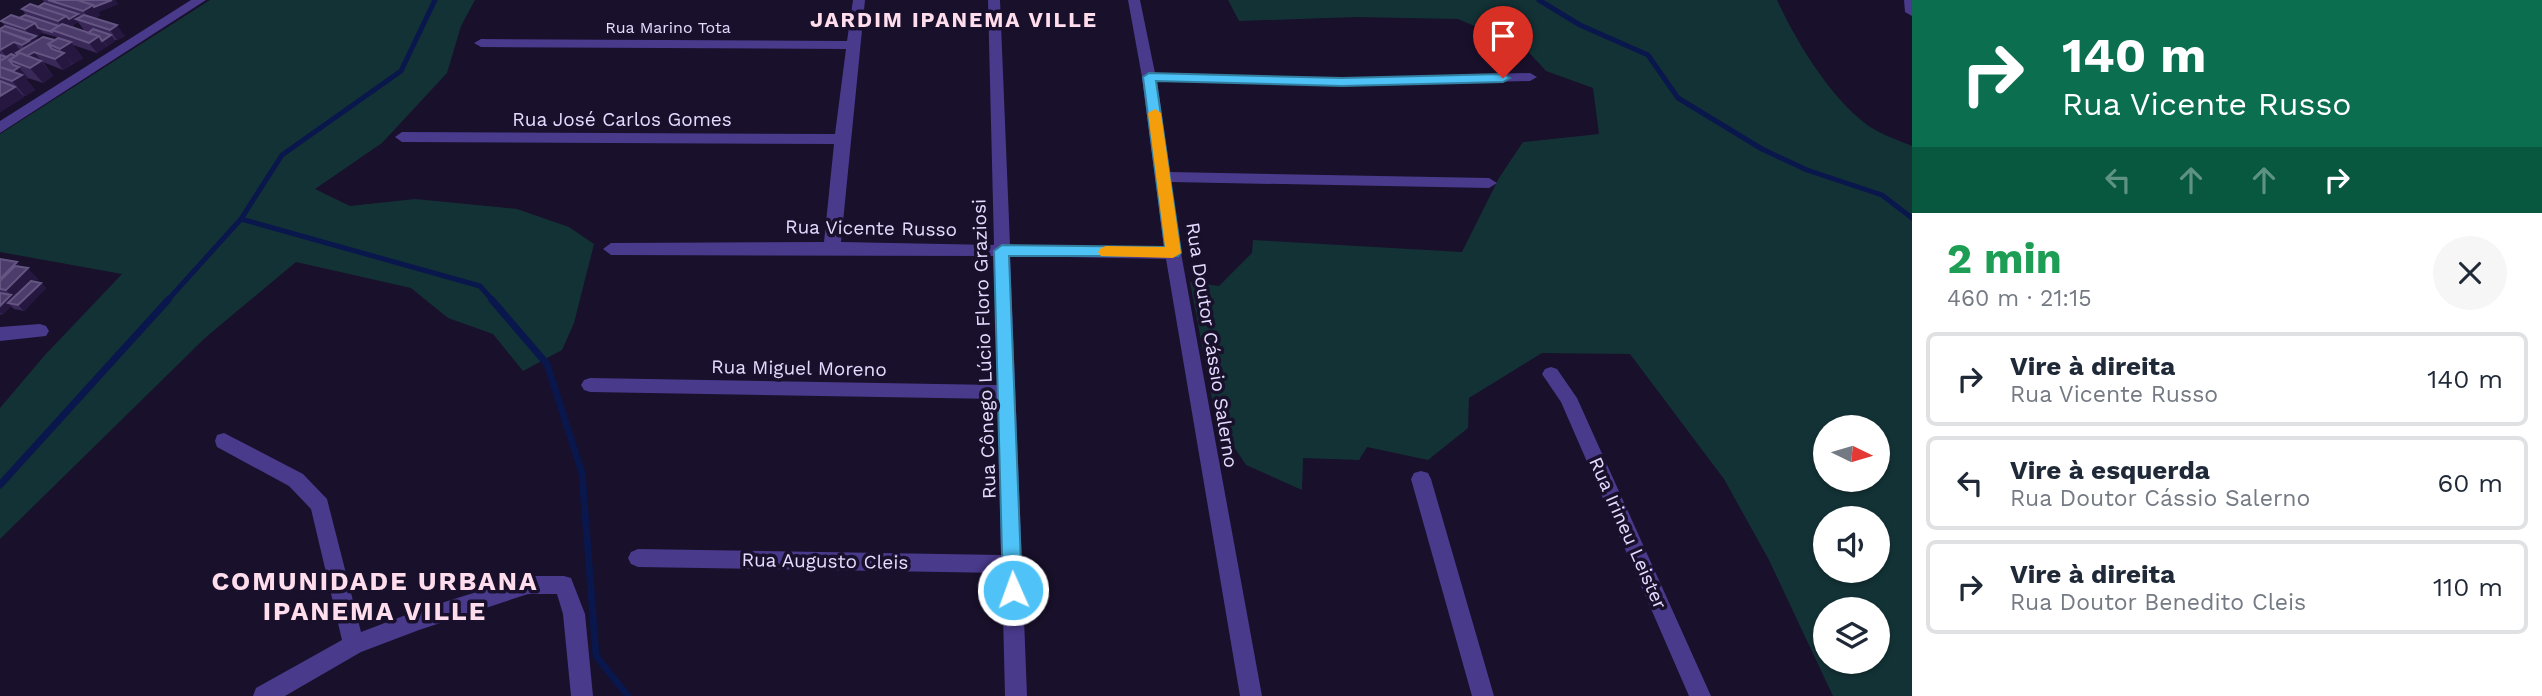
<!DOCTYPE html>
<html lang="pt">
<head>
<meta charset="utf-8">
<style>
  body { margin:0; font-family:"Work Sans",sans-serif; background:#f6f6f7; color:#1f2937; height:100vh; display:flex; flex-direction:column; font-size:26px; white-space:nowrap }
  * { box-sizing:border-box; margin:0 }
  p { font-size:23px; color:#747a83 }
  .icon { flex:none; width:38px; height:38px; fill:none; stroke:currentColor; stroke-width:2; stroke-linecap:round; stroke-linejoin:round }
  .map { position:relative; flex:1; overflow:hidden }
  .details { display:flex; flex-direction:column; background:#fff; width:630px }
  .details>* { flex:none }
  .hud { background:#0b6e4f; color:#fff; overflow:hidden }
  .needle { width:46px; rotate:95deg }
  .fabs { position:absolute; left:1813px; top:415px; display:grid; gap:14px }
  .fabs a { display:grid; place-items:center; width:77px; height:77px; border-radius:50%; background:#fff; box-shadow:0 2px 5px #0004; font-size:35px }
  .pin { position:absolute; display:grid; place-items:center; width:60px; height:60px; color:#fff; margin:-72px -30px; border-radius:50% 50% 50% 0; rotate:-45deg; box-shadow:0 0 7px #0007 }
  .pin .icon { rotate:45deg }
  .me { position:absolute; width:77px; margin:-38px; rotate:358deg; stroke-linejoin:round; filter:drop-shadow(0 0 5px #0008) }
  .turn { display:flex; align-items:center; gap:24px; height:147px; padding:0 35px; font-size:32px }
  .turn .icon { width:91px; height:91px; stroke-width:2.5 }
  .turn b { display:block; font-size:49px; line-height:60px }
  .lanes { display:flex; align-items:center; height:66px; padding:0 35px; background:#0003; justify-content:center; gap:35px; direction:ltr }
  .lanes .off { opacity:.35 }
  .round { display:grid; place-items:center; flex:none; width:74px; height:74px; border-radius:37px; background:#f6f6f7 }
  .headline { display:flex; align-items:center; justify-content:space-between; height:119px; padding:0 35px }
  h1 { font-size:42px; font-weight:700; line-height:52px; color:#1e9e55 }
  ul { padding:0; list-style:none }
  li { display:flex; align-items:center; gap:21px; height:94px; margin:0 14px 10px; padding:0 21px; border:4px solid #e0e1e3; border-radius:10px }
  li div { flex:1 }
  li b { display:block; font-size:26px }
  li em { font-style:normal }
  main { display:flex; flex:1; min-height:0 }
  .map>svg:first-child { display:block }
</style>
</head>
<body>
<main>
<div class="map">
<svg width="1912" height="696" viewBox="0 0 1912 696">
  <rect width="100%" height="100%" fill="#19102b"/>
  <!-- green -->
  <path fill="#133236" fill-rule="evenodd" d="M210 0H475L461 26 447 73 382 143 315 189 350 206 415 199 517 209 569 227 594 244 574 323 562 350 523 371 493 334 448 318 411 288 296 262 206 337 0 539V408L45 355 122 274 0 252V134Z
    M1228 0H1777C1797 43 1836 108 1877 131 1888 137 1901 141 1912 146V696H1833L1769 560 1724 479 1630 354 1542 353 1469 398 1468 428 1428 460 1367 447 1359 460 1303 458 1302 490 1246 465 1216 420 1190 282 1219 286 1252 253 1253 240 1462 252 1499 178 1523 142 1599 134 1593 88 1546 71 1524 47 1458 19 1356 17 1239 21ZM1825 427H1878V480H1825ZM1825 518H1878V570H1825ZM1825 609H1878V662H1825Z"/>
  <g fill="none" stroke-linecap="round" stroke-linejoin="round">
    <!-- stream-far1 -->
    <path stroke="#09174c" stroke-width="5" d="M1539 0 1580 25 1648 55 1678 98 1762 149 1807 170 1882 195 1912 218
      M241 219 480 286 494 302
      M166 302 241 219 282 155 401 71 435 0"/>
    <!-- stream -->
    <path stroke="#09174c" stroke-width="7" d="M492 300 547 364 582 473 596 656 628 696
      M0 485 168 300"/>
    <!-- minor -->
    <path fill="#493a8c" fill-rule="evenodd" d="M191 0H206L0 133V121Z
      M853 0H865L841 242 994 245 988 0H1000L1010 245 1164 247 1142 77 1128 0H1140L1155 73 1342 78 1530 73 1537 77 1530 81 1342 86 1157 81 1170 172 1489 178 1497 183 1489 188 1171 182 1181 253 1262 696H1240L1166 259 1010 256 1027 696H1005L1002 573 638 567 631 564 628 558 631 552 638 549 1001 555 998 399 590 392 584 390 581 385 584 380 590 378 997 385 994 256 611 255 603 249 611 243 824 242 834 144 402 142 395 137 402 132 835 134 846 49 481 47 474 43 481 39 847 41Z
      M1904 0H1912V16L1905 12Z
      M40 324 46 326 49 331 46 336 0 341V327Z
      M1551 367 1557 369 1577 398 1711 696H1689L1561 402 1542 374 1545 369Z
      M224 433 303 474 327 499 361 632 419 610 528 576H564L571 578 585 614 593 696H571L563 614 557 594H528L419 630 361 652 285 696H253L256 688 342 640 311 509 289 486 217 447 215 441 217 435Z
      M1421 471 1428 473 1431 479 1494 696H1472L1411 479 1414 473Z"/>
  </g>
  <!-- wall -->
  <path fill="#3a2859" fill-rule="evenodd" d="M43 0H116L115 1 118 4 98 12 100 15 96 18 125 36 117 40H114L115 41 97 53 73 45 83 58 63 70 43 62 53 76 43 83 28 78 26 79 35 90 25 96 22 95 24 97 0 112V29L5 26 1 21 19 18 26 15 22 9 38 7 46 4ZM78 22 84 30 90 32 88 33 72 28 74 26 73 25ZM42 33 57 37 58 38 55 40H38L36 37Z
    M0 259 22 268 38 279 35 282 41 283 46 288 24 311 14 309 11 306 2 315 0 314Z"/>
  <!-- shaded-wall -->
  <path fill="#25173f" d="M110 0H116L115 1 118 4 98 12 100 15 91 21 83 11 93 5Z
    M78 14 82 19H76L78 22 73 25 74 26 66 31 58 21 66 16Z
    M35 23 43 33 36 37 40 41 38 51 35 53 53 76 43 83 30 68 26 57 30 55 22 45 32 38 25 29Z
    M117 25 125 36 117 40 110 30Z
    M111 35 115 41 107 46 103 41Z
    M99 36 107 47 97 53 89 43Z
    M14 42 22 53H16L18 56 9 60 1 50Z
    M71 42 83 58 73 64 60 49Z
    M64 53 72 64 63 70 55 59Z
    M19 67 28 78 26 79 35 90 25 96 12 81 10 73Z
    M15 87 24 97 0 112V96Z
    M17 262 22 268 0 289V279Z
    M28 268 38 279 13 304 8 303 11 306 2 315 0 312V306L11 295 6 290Z
    M41 283 46 288 24 311 18 305Z"/>
  <!-- building -->
  <path fill="#4c3c6b" stroke="#645582" stroke-width="2" d="M48 0H77L93 5 83 11Z
    M82 0H112L94 7 93 5 80 1Z
    M44 3 78 14 69 19 66 16 38 7Z
    M30 4 66 16 58 21 22 9Z
    M11 15 35 23 25 29 1 21Z
    M25 15 59 26 52 30V32L38 28 35 23 19 18Z
    M84 15 117 25 110 30 76 19Z
    M62 24 99 36 89 43 52 30Z
    M5 26 36 36 29 40 0 30V29Z
    M93 29 111 35 102 41 99 36 88 33Z
    M0 30 29 41 22 45 14 42 0 50Z
    M43 37 55 40 48 44 52 49 64 53 55 59 34 52 27 56 20 53 18 54 16 53Z
    M58 38 71 42 60 49 48 44Z
    M20 53 41 61 30 68 9 60Z
    M11 54 16 56 9 60 13 65 19 67 13 71 0 67V61Z
    M0 55 7 57 0 61Z
    M0 67 22 75 12 81 0 77Z
    M0 81 15 87 0 96Z
    M0 259 17 262 0 279Z
    M15 266 28 268 6 290 0 289V281Z
    M31 281 41 283 18 305 8 303Z
    M0 293 11 295 0 306Z"/>
  <!-- route -->
  <path fill="#4fc3f7" stroke="#337fa1" stroke-width="2" d="M1149 73 1342 78 1503 74 1510 78 1503 82 1342 86 1156 81 1181 253 1178 256H1009L1022 590 1020 597 1013 599 1006 597 1003 590 994 251 1002 245 1165 247 1143 77Z"/>
  <!-- slow -->
  <path fill="#f59e0b" d="M1155 109 1161 113 1181 253 1173 258 1101 256 1098 252 1101 248 1106 246 1165 247 1148 113Z"/>
  <g text-anchor="middle" dominant-baseline="central" stroke-width="7" stroke-linejoin="round" paint-order="stroke">
    <!-- far-street labels -->
    <g font-size="16" fill="#e4dbff" stroke="#19102b">
      <text x="668" y="27">Rua Marino Tota</text>
    </g>
    <!-- street labels -->
    <g font-size="19" fill="#e4dbff" stroke="#19102b">
      <text x="622" y="119">Rua José Carlos Gomes</text>
      <text transform="translate(871 228) rotate(1)">Rua Vicente Russo</text>
      <text transform="translate(1212 345) rotate(81)">Rua Doutor Cássio Salerno</text>
      <text transform="translate(984 349) rotate(-92)">Rua Cônego Lúcio Floro Graziosi</text>
      <text transform="translate(799 368) rotate(1)">Rua Miguel Moreno</text>
      <text transform="translate(1628 533) rotate(66)">Rua Irineu Leister</text>
      <text transform="translate(825 561) rotate(1)">Rua Augusto Cleis</text>
    </g>
    <!-- far-district labels -->
    <g font-size="21" font-weight="bold" letter-spacing="2" fill="#ffdded" stroke="#19102b">
      <text x="954" y="19">JARDIM IPANEMA VILLE</text>
    </g>
    <!-- district labels -->
    <g font-size="26" font-weight="bold" letter-spacing="2" fill="#ffdded" stroke="#19102b">
      <text x="375" y="581">COMUNIDADE URBANA<tspan x="375" dy="30">IPANEMA VILLE</tspan></text>
    </g>
  </g>
</svg>
<div class="fabs">
<a><svg class="needle" viewBox="-14 -14 28 28"><path d="M0-13l5 13h-10z" fill="#e53935"/><path d="M0 13l5-13h-10z" fill="#747a83"/></svg></a>
<a><svg class="icon" aria-label="sound" viewBox="0 0 24 24"><path d="M4 9h4l5-4v14l-5-4H4zM17 9q2 3 0 6"/></svg></a>
<a><svg class="icon" aria-label="layers" viewBox="0 0 24 24"><path d="M12 4l9 5-9 5-9-5zM3 14l9 5 9-5"/></svg></a>
</div>
<div class="pin" style="left:1503px;top:78px;background:#d93025"><svg class="icon" aria-label="arrive" viewBox="0 0 24 24"><path d="M6 21V4h12l-3 4 3 4H6"/></svg></div>
<svg class="me" style="left:1013px;top:590px" viewBox="-20 -20 40 40"><circle r="17" fill="#4fc3f7" stroke="#fff" stroke-width="3"/><path d="M0-11L8 9 0 5-8 9z" fill="#fff"/></svg>
</div>
<section class="details">
<div class="hud">
<div class="turn"><svg class="icon" aria-label="right" viewBox="0 0 24 24"><path d="M7 20v-9h11M14 6l5 5-5 5"/></svg><div><b>140 m</b>Rua Vicente Russo</div></div>
<div class="lanes"><svg class="icon off" aria-label="left" viewBox="0 0 24 24"><path d="M17 20v-9H6M10 6l-5 5 5 5"/></svg><svg class="icon off" aria-label="ahead" viewBox="0 0 24 24"><path d="M12 20V5M6 11l6-6 6 6"/></svg><svg class="icon off" aria-label="ahead" viewBox="0 0 24 24"><path d="M12 20V5M6 11l6-6 6 6"/></svg><svg class="icon" aria-label="right" viewBox="0 0 24 24"><path d="M7 20v-9h11M14 6l5 5-5 5"/></svg></div>
</div>
<div class="headline"><div><h1>2 min</h1><p>460 m · 21:15</p></div><a class="round"><svg class="icon" aria-label="close" viewBox="0 0 24 24"><path d="M6 6l12 12M18 6L6 18"/></svg></a></div>
<ul>
<li><svg class="icon" aria-label="right" viewBox="0 0 24 24"><path d="M7 20v-9h11M14 6l5 5-5 5"/></svg><div><b>Vire à direita</b><p>Rua Vicente Russo</p></div><em>140 m</em></li>
<li><svg class="icon" aria-label="left" viewBox="0 0 24 24"><path d="M17 20v-9H6M10 6l-5 5 5 5"/></svg><div><b>Vire à esquerda</b><p>Rua Doutor Cássio Salerno</p></div><em>60 m</em></li>
<li><svg class="icon" aria-label="right" viewBox="0 0 24 24"><path d="M7 20v-9h11M14 6l5 5-5 5"/></svg><div><b>Vire à direita</b><p>Rua Doutor Benedito Cleis</p></div><em>110 m</em></li>
</ul>
</section>
</main>
</body>
</html>
